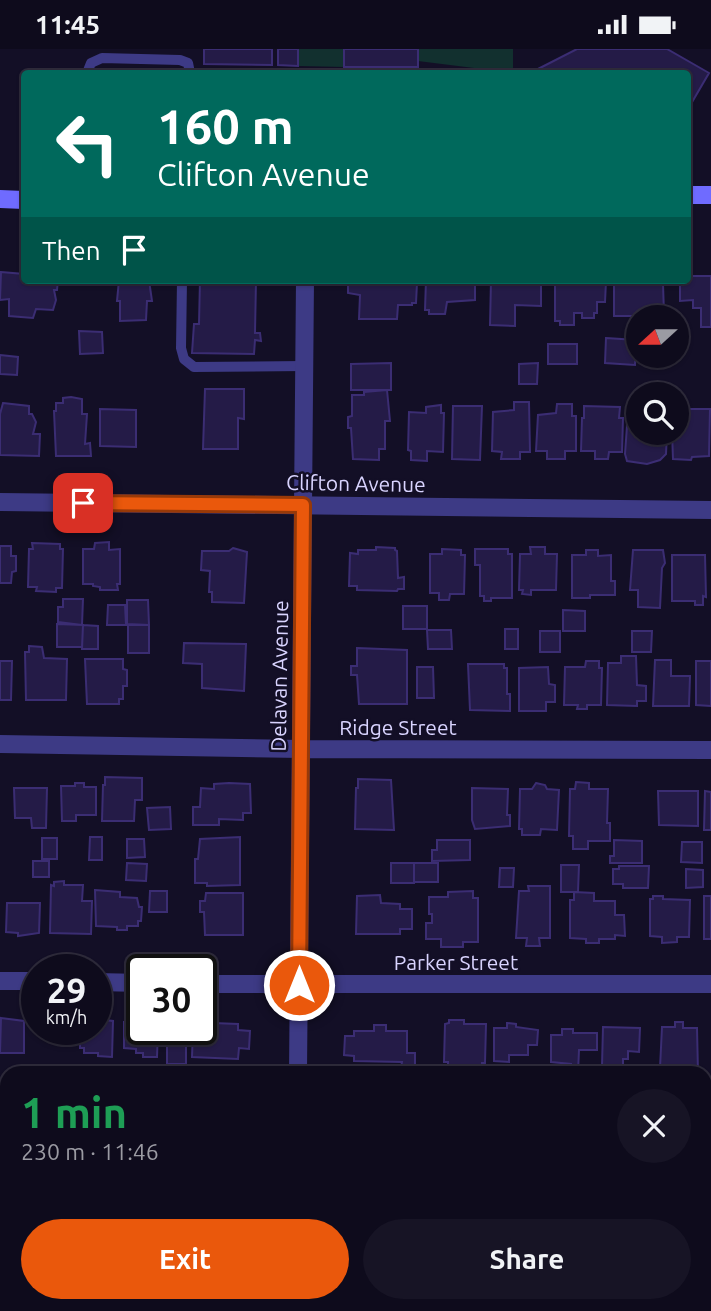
<!DOCTYPE html>
<html lang="en">
<head>
<meta charset="utf-8">
<style>
  body { margin:0; font-family:Ubuntu,sans-serif; background:#171425; color:#f1f3f6; height:100vh; display:flex; flex-direction:column; font-size:26px; white-space:nowrap }
  * { box-sizing:border-box; margin:0 }
  p { font-size:23px; color:#9b9ba3 }
  .icon { flex:none; width:38px; height:38px; fill:none; stroke:currentColor; stroke-width:2; stroke-linecap:round; stroke-linejoin:round }
  .map { position:relative; flex:1; overflow:hidden }
  .drawer { position:absolute; left:0px; top:1017px; width:712px; height:247px; display:flex; flex-direction:column; background:#0e0b1c; border-radius:21px 21px 0 0; box-shadow:0 2px 5px #0004,0 0 0 2px #2e2b3b }
  .drawer>* { flex:none }
  .banner { position:absolute; left:21px; top:21px; width:670px; height:214px; border-radius:7px; box-shadow:0 2px 5px #0004,0 0 0 2px #2e2b3b; background:#00695c; color:#fff; overflow:hidden }
  .needle { width:46px; rotate:249deg }
  .fabs { position:absolute; left:626px; top:256px; display:grid; gap:14px }
  .fabs a { display:grid; place-items:center; width:63px; height:63px; border-radius:50%; background:#0e0b1c; box-shadow:0 2px 5px #0004,0 0 0 2px #2e2b3b; font-size:35px }
  .speed { position:absolute; left:21px; top:905px; display:flex; gap:14px; font-size:35px; font-weight:700; text-align:center }
  .speed>* { display:grid; place-content:center; width:91px; height:91px; border-radius:50%; background:#0e0b1c; box-shadow:0 2px 5px #0004,0 0 0 2px #2e2b3b; line-height:1 }
  .speed small { font-size:18px; font-weight:400 }
  .speed .limit { border:4px solid #111; border-radius:10px; background:#fff; color:#111 }
  .pin { position:absolute; display:grid; place-items:center; width:60px; height:60px; color:#fff; margin:-30px; border-radius:14px; box-shadow:0 4px 10px #0006 }
  .me { position:absolute; width:77px; margin:-38px; rotate:0deg; stroke-linejoin:round; filter:drop-shadow(0 0 5px #0008) }
  .turn { display:flex; align-items:center; gap:24px; height:147px; padding:0 21px; font-size:32px }
  .turn .icon { width:91px; height:91px; stroke-width:2.5 }
  .turn b { display:block; font-size:49px; line-height:60px }
  .then { display:flex; align-items:center; height:66px; padding:0 21px; background:#0003; gap:14px; font-size:26px }
  .round { display:grid; place-items:center; flex:none; width:74px; height:74px; border-radius:37px; background:#171425 }
  .head { display:flex; align-items:center; justify-content:space-between; height:119px; padding:0 21px }
  h1 { font-size:42px; font-weight:700; line-height:52px; color:#1e9e55 }
  .button { display:flex; gap:14px; margin-top:auto; padding:14px 21px }
  .button a { flex:1; height:80px; border-radius:42px; background:#ea580c; color:#fff; font-size:28px; font-weight:700; line-height:80px; text-align:center }
  .button a+a { background:#171425; color:#f1f3f6 }
  .status { display:flex; justify-content:space-between; align-items:center; height:49px; padding:0 35px; background:#0e0b1c; direction:ltr }
  .status svg { height:19px; fill:currentColor }
  .map>svg:first-child { display:block }
</style>
</head>
<body>
<div class="status"><b>11:45</b><svg viewBox="0 0 49 12"><path d="M0 12V9h3v3zM5 12V6h3v6zM10 12V3h3v9zM15 12V0h3v12zM26 1h20v11H26zM47 4h2v5h-2z"/></svg></div>
<div class="map">
<svg width="711" height="1262" viewBox="0 0 711 1262">
  <rect width="100%" height="100%" fill="#130f26"/>
  <!-- green -->
  <path fill="#12302f" d="M299 0H344V18L299 17Z
    M418 0H513V24L418 12Z"/>
  <!-- building -->
  <path fill="#241b47" stroke="#3b2d73" stroke-width="2" d="M204 0H272V16L204 15Z
    M278 0H298V17L278 16Z
    M344 0H418V18H344Z
    M577 0H667L709 24 688 60V24H538L536 21Z
    M1 223 24 225V231H58L57 241H54L56 251 53 261 36 260 33 269 9 267V250L0 251Z
    M693 227H711V278H701V259H693V251L680 252V231H688Z
    M119 231H149L152 252H147L146 271 120 272V252H117Z
    M200 231H256L255 284H260L261 292 255 291 254 305 192 304 194 275H199Z
    M348 231H412V235L417 234 416 254H412V256H398L397 270H359L360 246 348 244Z
    M426 231H475V251L447 253 445 265H429V261H425Z
    M491 231H541V257L515 256V277L490 276Z
    M555 231 606 232 605 253H597V264H594V269H582V264H574V276H560V272H555Z
    M614 231H652V234L663 235 664 265H657V267H614Z
    M79 282 102 283 103 304 80 305Z
    M606 289 636 291 635 316 605 314Z
    M548 295H577V315H548Z
    M0 306 18 308 17 326 0 325Z
    M391 314V341H351V315Z
    M538 314 537 335H519V315Z
    M205 340H244V370L238 369V400H203Z
    M387 341 390 372H385V400H379V411L353 410 351 379H348V368L352 367V346H364V343Z
    M71 348 82 350V365H87L85 395 90 394 91 407H56L54 362H56V354H63V349Z
    M514 353H529L530 403H520V410H501L502 403 492 402 493 363 514 361Z
    M3 354 29 357V365H32L36 373 33 385H40L39 407 0 406V365Z
    M557 355H572V367H576V402H565V410H547V402H536L538 366 556 364Z
    M441 356V364H444L443 403 427 402V412L411 411V402L408 401 409 363 426 364V358Z
    M453 357H482L480 411 452 410Z
    M584 357 620 358 619 369H623L622 403H609L608 410H595V402H581L582 369H584Z
    M100 360 136 361V398L100 397Z
    M677 360H710L709 407 692 408 691 411 673 410 672 383H677Z
    M628 363H639V383H667L666 405 660 411 647 415 627 412 625 405Z
    M109 493V501L120 500V535H117L118 541H100V538L93 537V535H83V500H94L95 494Z
    M32 494 60 495V500H63L62 539H56V543L36 542 37 538H28L29 500H33Z
    M0 497H11V507H16V522L12 523 11 534H0Z
    M376 498 395 499V501L397 502 398 529 404 528V540H398L397 542 357 541V537H349L350 504 358 505V501H376Z
    M530 498H545V505H557L556 541H531V546L522 545 523 541H519L520 505H531Z
    M233 499 247 503 244 554 212 553V543H209L210 522 201 521 202 502H229Z
    M442 500 461 501V506H465L464 545H450L449 551H439V544H430V505H442Z
    M475 500H508V505H512V549H491V552H484V547H480V516H475Z
    M586 501H598V507L611 506V532H615V546H590V549H572V506H586Z
    M633 501H663L665 514 662 519 660 559 638 558V541H630Z
    M672 506H705L706 548 703 547V556H695V552H672Z
    M63 550H83L82 576 58 573V558H63Z
    M127 551H148L149 576 127 575Z
    M108 556H125L126 576H107Z
    M403 557H427V580H403Z
    M563 561 585 562V582H563Z
    M57 575 83 576 82 598H57Z
    M83 576 98 577V600H82Z
    M128 576H149V604H128Z
    M505 580H518V600H505Z
    M427 581H451L452 600H428Z
    M540 582H560V603H540Z
    M632 582H652L651 603H632Z
    M184 594 246 595 244 642 202 639V615L183 614Z
    M29 597 42 598 44 609 67 610 66 651H26L25 603H29Z
    M357 599 407 601V655H359L357 626H351V617H357Z
    M621 607H636L637 636 646 637V652H637V657L607 656 608 614H621Z
    M85 610H123V620L127 621V637H123V650H119V655H87Z
    M655 611H671V627H690L689 657H653Z
    M0 612H12L11 651H0Z
    M586 612H599V619H602L601 656H587V660H577L578 656H564L565 618H585Z
    M696 612H711V657L696 656Z
    M468 615H504V619H507V645H510V662L470 661Z
    M417 618H433L434 649H417Z
    M548 618 549 635 555 636V653H546V662H519V619Z
    M105 728 142 729V751H135L134 772H102L103 736H105Z
    M358 730 391 731 394 781 355 780 356 739H358Z
    M576 733 589 734V740H608L607 774H610V792H588V800H573V787H569L570 740H575Z
    M75 734H84V738H96V766H76V772H62L61 737H75Z
    M229 734 250 735 251 764H243V771L219 770V776H193V758H200L201 739 214 740V735Z
    M536 734 545 736 547 740 559 741 557 781 541 780 540 786H522V780H519L520 740H532Z
    M14 739H47L46 779H32L31 769H15Z
    M472 739 508 740 507 766H510V777L475 780 472 771Z
    M658 742H698V777L659 776Z
    M705 742 711 743V781H704Z
    M170 758 171 780 149 781 147 759Z
    M90 788H102V811H89Z
    M240 788V836L207 837V834H195V810H198L200 790Z
    M42 789H57V810H42Z
    M127 790H144L145 808 127 809Z
    M437 791H470V811L432 812V801H437Z
    M614 791 642 792V814H610V807H614Z
    M682 793H702V814L681 813Z
    M33 812H49V828H33Z
    M127 814 147 815 146 832 126 831Z
    M391 814H414V834H391Z
    M414 814H438V833H414Z
    M561 816H579L578 843H561Z
    M619 817H649L648 839H623V835H613V820H619Z
    M500 819H514L513 838H499Z
    M686 820 703 821V838L686 839Z
    M64 832V836H83L82 852H92L91 885 50 884 51 836 54 837V833Z
    M528 837H550V889H539L540 897H526L527 889H516L519 842H529Z
    M95 841 120 843V848L137 849 139 858H142L141 872H138V877H127V881H117V878L96 877Z
    M150 842H167V863H149Z
    M473 842V849H478V893H463V898H441V890H426V874H432V865H429V848H448V843Z
    M574 843 594 844V852H615V866H624L625 887 615 886V890H599V894H586V890L570 889V851H574Z
    M206 844H243V886H205L204 863H200V852H205Z
    M380 846 381 854 400 855V860H412V880H400V885H356L357 847Z
    M653 847H663V850L690 851 689 888H677V893L662 894V888L650 887V850H653Z
    M704 847H711V890H704Z
    M7 854H40L39 884 18 887V884L6 883Z
    M1 969 24 972V1004H0Z
    M96 970 113 972 112 1008 98 1007V1004H84V999H80V980H96Z
    M449 971H464V975H486L485 1014H482V1024H465L466 1018H448V1013H444L445 975 449 974Z
    M124 973 142 974V980H158L157 1008H143V1004H136V1000L124 999Z
    M675 973H683V979H697L698 1024H681L682 1020 660 1019 662 978H675Z
    M213 974 238 975V981L250 982 249 1000 239 999 238 1010 192 1008 193 980 212 981Z
    M507 974 516 975V978L538 981 537 996H528V1006H509V1013L494 1012V979H507Z
    M374 976H386V982H407V1004H415V1019H401L402 1013 354 1012V1007L344 1006 345 987H354V982H374Z
    M603 978 640 979 639 1003 628 1002V1010H623V1020L602 1017Z
    M562 980H573V984H597V1001H579L578 1024H570L571 1015 551 1013V986H562Z
    M167 997H186V1015H167Z
    M0 1203H7V1237H0Z
    M705 1218H711V1250H705Z
    M0 1238H7V1256H19L18 1262H0Z
    M53 1256H73V1262H53Z
    M392 1256H407V1262H392Z
    M625 1256H658V1260L647 1259V1262H639V1259H625Z"/>
  <g fill="none" stroke-linecap="round" stroke-linejoin="round">
    <!-- service -->
    <path stroke="#3d3a85" stroke-width="10" d="M87 24 91 14 102 9 180 11 188 14 190 24
      M182 231 181 299 184 310 194 318 304 317"/>
    <!-- minor -->
    <path stroke="#3d3a85" stroke-width="18" d="M0 695 301 700 711 701
      M0 932H37
      M96 933 142 934
      M201 935H711
      M298 1024 305 231
      M0 1169H7
      M705 1173H711
      M296 1262V1256"/>
    <!-- tertiary -->
    <path stroke="#3d3a85" stroke-width="18" d="M0 453 711 461"/>
    <!-- secondary -->
    <path stroke="#6f6bff" stroke-width="18" d="M688 146H711
      M0 150 24 151"/>
  </g>
  <g fill="none" stroke-linecap="round" stroke-linejoin="round">
    <defs>
      <path id="route" d="M83 454 303 456 299 936"/>
    </defs>
    <!-- route casing -->
    <use href="#route" stroke="#983908" stroke-width="18"/>
    <!-- route -->
    <use href="#route" stroke="#ea580c" stroke-width="12"/>
  </g>
  <g text-anchor="middle" dominant-baseline="central" stroke-width="5" stroke-linejoin="round" paint-order="stroke">
    <!-- street labels -->
    <g font-size="21" fill="#d9d4ff" stroke="#130f26">
      <text transform="translate(356 434) rotate(1)">Clifton Avenue</text>
      <text transform="translate(279 627) rotate(-89)">Delavan Avenue</text>
      <text x="398" y="678">Ridge Street</text>
      <text x="456" y="913">Parker Street</text>
    </g>
  </g>
</svg>
<div class="fabs">
<a><svg class="needle" viewBox="-14 -14 28 28"><path d="M0-13l5 13h-10z" fill="#e53935"/><path d="M0 13l5-13h-10z" fill="#9b9ba3"/></svg></a>
<a><svg class="icon" aria-label="search" viewBox="0 0 24 24"><circle cx="10" cy="10" r="6"/><path d="M15 15l6 6"/></svg></a>
</div>
<div class="speed"><div>29<small>km/h</small></div><div class="limit">30</div></div>
<div class="pin" style="left:83px;top:454px;background:#d93025"><svg class="icon" aria-label="arrive" viewBox="0 0 24 24"><path d="M6 21V4h12l-3 4 3 4H6"/></svg></div>
<svg class="me" style="left:299px;top:936px" viewBox="-20 -20 40 40"><circle r="17" fill="#ea580c" stroke="#fff" stroke-width="3"/><path d="M0-11L8 9 0 5-8 9z" fill="#fff"/></svg>
<div class="banner">
<div class="turn"><svg class="icon" aria-label="left" viewBox="0 0 24 24"><path d="M17 20v-9H6M10 6l-5 5 5 5"/></svg><div><b>160 m</b>Clifton Avenue</div></div>
<div class="then">Then<svg class="icon" aria-label="arrive" viewBox="0 0 24 24"><path d="M6 21V4h12l-3 4 3 4H6"/></svg></div>
</div>
<section class="drawer">
<div class="head"><div><h1>1 min</h1><p>230 m · 11:46</p></div><a class="round"><svg class="icon" aria-label="close" viewBox="0 0 24 24"><path d="M6 6l12 12M18 6L6 18"/></svg></a></div>
<div class="button"><a>Exit</a><a>Share</a></div>
</section>
</div>
</body>
</html>
